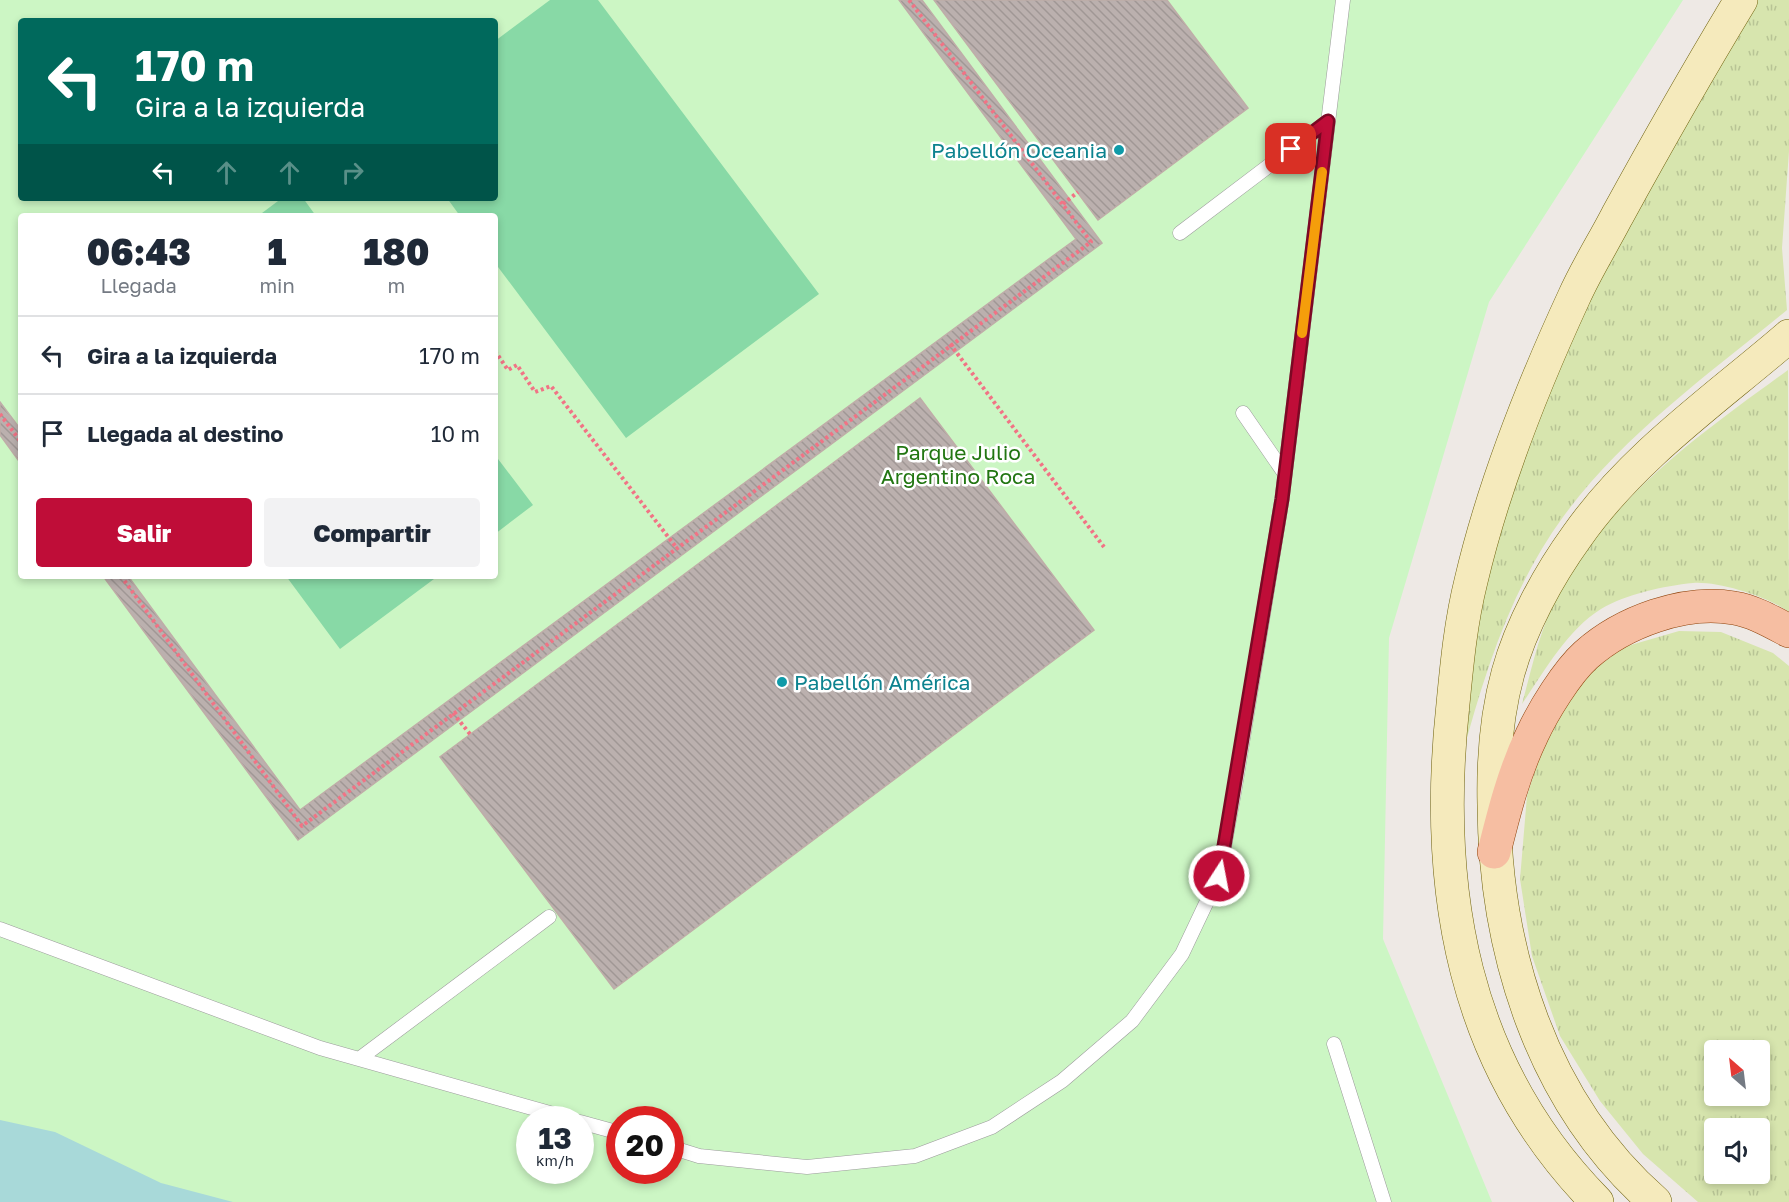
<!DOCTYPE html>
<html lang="es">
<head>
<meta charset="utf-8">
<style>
  body { margin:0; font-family:"Golos Text",sans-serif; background:#f2f2f3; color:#1f2937; height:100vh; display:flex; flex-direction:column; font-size:22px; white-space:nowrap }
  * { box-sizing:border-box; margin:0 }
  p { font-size:20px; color:#747a83 }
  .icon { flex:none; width:33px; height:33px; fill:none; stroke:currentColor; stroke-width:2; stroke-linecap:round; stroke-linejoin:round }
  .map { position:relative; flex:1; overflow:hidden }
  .sheet { position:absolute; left:18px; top:213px; width:480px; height:366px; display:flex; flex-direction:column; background:#fff; border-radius:6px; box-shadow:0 3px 9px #0003 }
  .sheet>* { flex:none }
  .guide { position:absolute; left:18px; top:18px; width:480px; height:183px; border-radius:6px; box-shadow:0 3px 9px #0003; background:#00695c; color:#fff; overflow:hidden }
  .needle { width:39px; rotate:332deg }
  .fabs { position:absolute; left:1704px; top:1040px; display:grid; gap:12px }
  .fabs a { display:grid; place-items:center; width:66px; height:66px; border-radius:6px; background:#fff; box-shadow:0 3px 9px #0003; font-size:30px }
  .speed { position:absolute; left:516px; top:1106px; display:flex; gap:12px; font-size:30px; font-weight:700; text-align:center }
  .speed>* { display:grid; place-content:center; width:78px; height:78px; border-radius:50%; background:#fff; box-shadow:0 3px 9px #0003; line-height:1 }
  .speed small { font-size:15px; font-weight:400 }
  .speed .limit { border:9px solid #d22; background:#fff; color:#111 }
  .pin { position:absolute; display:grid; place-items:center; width:51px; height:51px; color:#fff; margin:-26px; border-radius:12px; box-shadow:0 3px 9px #0006 }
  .me { position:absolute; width:66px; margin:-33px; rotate:11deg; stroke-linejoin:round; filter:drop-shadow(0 0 4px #0008) }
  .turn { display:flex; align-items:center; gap:21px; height:126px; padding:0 18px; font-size:27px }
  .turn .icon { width:78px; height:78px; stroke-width:2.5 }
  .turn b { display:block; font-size:42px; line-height:51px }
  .lanes { display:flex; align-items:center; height:57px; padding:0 18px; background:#0003; justify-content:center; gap:30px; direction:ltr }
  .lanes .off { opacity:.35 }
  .eta { display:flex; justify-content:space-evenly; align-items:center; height:102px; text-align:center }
  .eta b { font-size:36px; font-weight:800; line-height:42px }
  .button { display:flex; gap:12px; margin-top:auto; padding:12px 18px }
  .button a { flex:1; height:69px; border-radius:6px; background:#bf0d38; color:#fff; font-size:24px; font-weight:800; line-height:69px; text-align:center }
  .button a+a { background:#f2f2f3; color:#1f2937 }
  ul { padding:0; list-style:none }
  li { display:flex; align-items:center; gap:18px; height:78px; padding:0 18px; border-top:2px solid #e0e1e3 }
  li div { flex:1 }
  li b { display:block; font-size:22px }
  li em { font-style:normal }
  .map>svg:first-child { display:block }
</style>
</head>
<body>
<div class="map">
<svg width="1789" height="1202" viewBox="0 0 1789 1202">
  <defs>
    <pattern id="grass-tufts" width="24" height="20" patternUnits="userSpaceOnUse" patternTransform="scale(1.5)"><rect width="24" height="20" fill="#d7e5ae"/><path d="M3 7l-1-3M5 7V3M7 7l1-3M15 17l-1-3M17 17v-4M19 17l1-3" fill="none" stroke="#b8c495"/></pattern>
    <pattern id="building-back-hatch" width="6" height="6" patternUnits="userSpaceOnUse" patternTransform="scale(1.5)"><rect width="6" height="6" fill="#bbb0ae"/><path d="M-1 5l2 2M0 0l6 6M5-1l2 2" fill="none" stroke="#a09795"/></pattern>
  </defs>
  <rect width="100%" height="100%" fill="#eee9e5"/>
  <!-- grass -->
  <path fill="url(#grass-tufts)" fill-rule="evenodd" d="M1754 0H1789V151L1782 248 1787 310C1709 374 1623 435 1563 517 1511 588 1485 672 1462 756L1468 652 1485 569 1568 328Z
    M1788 370 1789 612C1769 597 1718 581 1693 583 1664 586 1626 594 1601 609 1568 629 1543 673 1522 704 1532 668 1540 628 1558 595 1612 495 1699 435 1788 370Z
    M1679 631 1721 632 1773 653 1789 666V1202H1698L1643 1154 1600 1101 1560 1036 1532 956 1520 879 1527 796 1549 726 1576 683 1624 647ZM1714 1050H1760V1095H1714ZM1714 1128H1760V1173H1714Z"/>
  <!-- park -->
  <path fill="#ccf6c4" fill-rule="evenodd" d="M0 0H1683L1489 302 1389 638 1383 939 1492 1202H0ZM21 21H495V198H21ZM21 216H495V576H21ZM530 1119H580V1170H530ZM620 1119H670V1170H620Z"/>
  <!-- pitch -->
  <path fill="#88d9a6" d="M550 0H598L819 294 626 438 495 263V216H460L447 198H495V41Z
    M282 198H303L316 216H258Z
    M495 455 533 505 495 534Z
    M286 576H438L340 649Z"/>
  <!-- water -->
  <path fill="#a8d9d9" d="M0 1120 55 1132 161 1183 233 1202H0Z"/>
  <!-- building -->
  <path fill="url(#building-back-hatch)" stroke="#bfada8" stroke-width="1.5" d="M899 0H922L1102 243 298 840 103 576H128L300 810 1076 239Z
    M934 0H1167L1248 108 1098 220Z
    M920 398 1094 630 614 989 440 757Z
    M0 402 21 430V464L0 435Z"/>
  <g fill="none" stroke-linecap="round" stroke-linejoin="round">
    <defs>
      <path id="service" d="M1180 233 1328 121
        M1243 413 1285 474
        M0 929 320 1048 571 1119
        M1334 1044 1384 1202
        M359 1059 549 917
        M580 1122 620 1133
        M670 1147 699 1156 807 1167 915 1156 992 1127 1062 1081 1132 1021 1182 954 1219 876 1235 787 1282 499 1343 0"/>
      <path id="secondary" d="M1597 1202C1462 1065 1433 888 1453 704 1457 662 1461 621 1471 581 1494 483 1532 388 1574 297 1586 270 1603 243 1617 216 1657 143 1698 71 1741 0
        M1655 1202C1542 1103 1495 952 1494 805 1493 761 1496 716 1508 673 1521 626 1548 576 1577 536 1633 456 1716 399 1789 336"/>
      <path id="primary" d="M1494 852C1504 812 1514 772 1532 735 1543 711 1567 672 1586 655 1623 622 1685 599 1734 608 1753 611 1772 622 1789 631"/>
    </defs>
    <!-- service casing -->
    <use href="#service" stroke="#9b9b9b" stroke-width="15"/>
    <!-- secondary casing -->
    <use href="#secondary" stroke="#6e610c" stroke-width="34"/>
    <!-- primary casing -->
    <use href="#primary" stroke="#8f420a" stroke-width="34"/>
    <!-- path -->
    <path stroke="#f17385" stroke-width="4" stroke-dasharray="3 3" stroke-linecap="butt" d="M1063 204 1078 192
      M950 344 1104 547
      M495 351 508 370 517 365 535 392 551 386 676 547
      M0 414 21 442
      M121 576 302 826 1091 242 909 0
      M453 713 470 734"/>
    <!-- service -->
    <use href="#service" stroke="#fff" stroke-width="14"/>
    <!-- secondary -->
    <use href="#secondary" stroke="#f5eabc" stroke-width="33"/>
    <!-- primary -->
    <use href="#primary" stroke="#f6bea2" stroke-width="33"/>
  </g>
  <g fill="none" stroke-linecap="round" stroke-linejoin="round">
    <defs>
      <path id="route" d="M1219 876 1282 499 1328 121 1291 149"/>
    </defs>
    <!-- route casing -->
    <use href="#route" stroke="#7c0824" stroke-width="15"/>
    <!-- route -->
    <use href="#route" stroke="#bf0d38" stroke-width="10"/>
    <!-- slow -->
    <path stroke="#f59e0b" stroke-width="10" d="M1302 333 1322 172"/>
  </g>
  <!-- markers -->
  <g fill="#0f9aa8" stroke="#fff" stroke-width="2">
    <circle cx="1119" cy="150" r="6"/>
    <circle cx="782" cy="682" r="6"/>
  </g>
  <g text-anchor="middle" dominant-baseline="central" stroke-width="5" stroke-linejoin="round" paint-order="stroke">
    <!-- culture labels -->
    <g font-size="21" fill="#0d838f" stroke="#fff" text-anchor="end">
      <text x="1107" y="150">Pabellón Oceania</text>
      <text x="794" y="682" text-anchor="start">Pabellón América</text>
    </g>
    <!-- park labels -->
    <g font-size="21" fill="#227612" stroke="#fff">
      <text x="958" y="452">Parque Julio<tspan x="958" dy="24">Argentino Roca</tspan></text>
    </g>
  </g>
</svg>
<div class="fabs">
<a><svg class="needle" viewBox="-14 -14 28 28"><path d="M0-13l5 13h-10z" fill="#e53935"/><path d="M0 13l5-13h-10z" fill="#747a83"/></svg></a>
<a><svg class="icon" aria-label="sound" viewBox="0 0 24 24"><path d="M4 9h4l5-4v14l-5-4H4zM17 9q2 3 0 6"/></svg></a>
</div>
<div class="speed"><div>13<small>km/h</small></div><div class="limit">20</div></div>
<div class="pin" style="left:1291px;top:149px;background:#d93025"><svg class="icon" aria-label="arrive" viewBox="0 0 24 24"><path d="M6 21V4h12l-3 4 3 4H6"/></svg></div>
<svg class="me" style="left:1219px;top:876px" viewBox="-20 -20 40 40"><circle r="17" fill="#bf0d38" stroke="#fff" stroke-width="3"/><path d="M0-11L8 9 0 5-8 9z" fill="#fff"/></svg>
<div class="guide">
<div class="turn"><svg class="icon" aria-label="left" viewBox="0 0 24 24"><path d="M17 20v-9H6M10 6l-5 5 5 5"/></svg><div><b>170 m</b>Gira a la izquierda</div></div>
<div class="lanes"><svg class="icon" aria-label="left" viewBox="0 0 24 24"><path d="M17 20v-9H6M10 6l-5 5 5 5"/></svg><svg class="icon off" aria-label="ahead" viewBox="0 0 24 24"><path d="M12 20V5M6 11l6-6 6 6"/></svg><svg class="icon off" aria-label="ahead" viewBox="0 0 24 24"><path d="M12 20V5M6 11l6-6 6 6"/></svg><svg class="icon off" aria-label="right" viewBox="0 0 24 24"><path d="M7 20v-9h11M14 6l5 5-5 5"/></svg></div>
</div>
<section class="sheet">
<div class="eta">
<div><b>06:43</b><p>Llegada</p></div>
<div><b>1</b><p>min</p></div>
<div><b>180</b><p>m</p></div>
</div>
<ul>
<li><svg class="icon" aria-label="left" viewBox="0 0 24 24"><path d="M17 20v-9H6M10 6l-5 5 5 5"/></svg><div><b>Gira a la izquierda</b></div><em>170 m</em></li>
<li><svg class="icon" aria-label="arrive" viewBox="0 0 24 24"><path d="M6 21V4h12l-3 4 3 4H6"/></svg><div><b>Llegada al destino</b></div><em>10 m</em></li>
</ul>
<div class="button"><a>Salir</a><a>Compartir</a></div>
</section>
</div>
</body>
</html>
